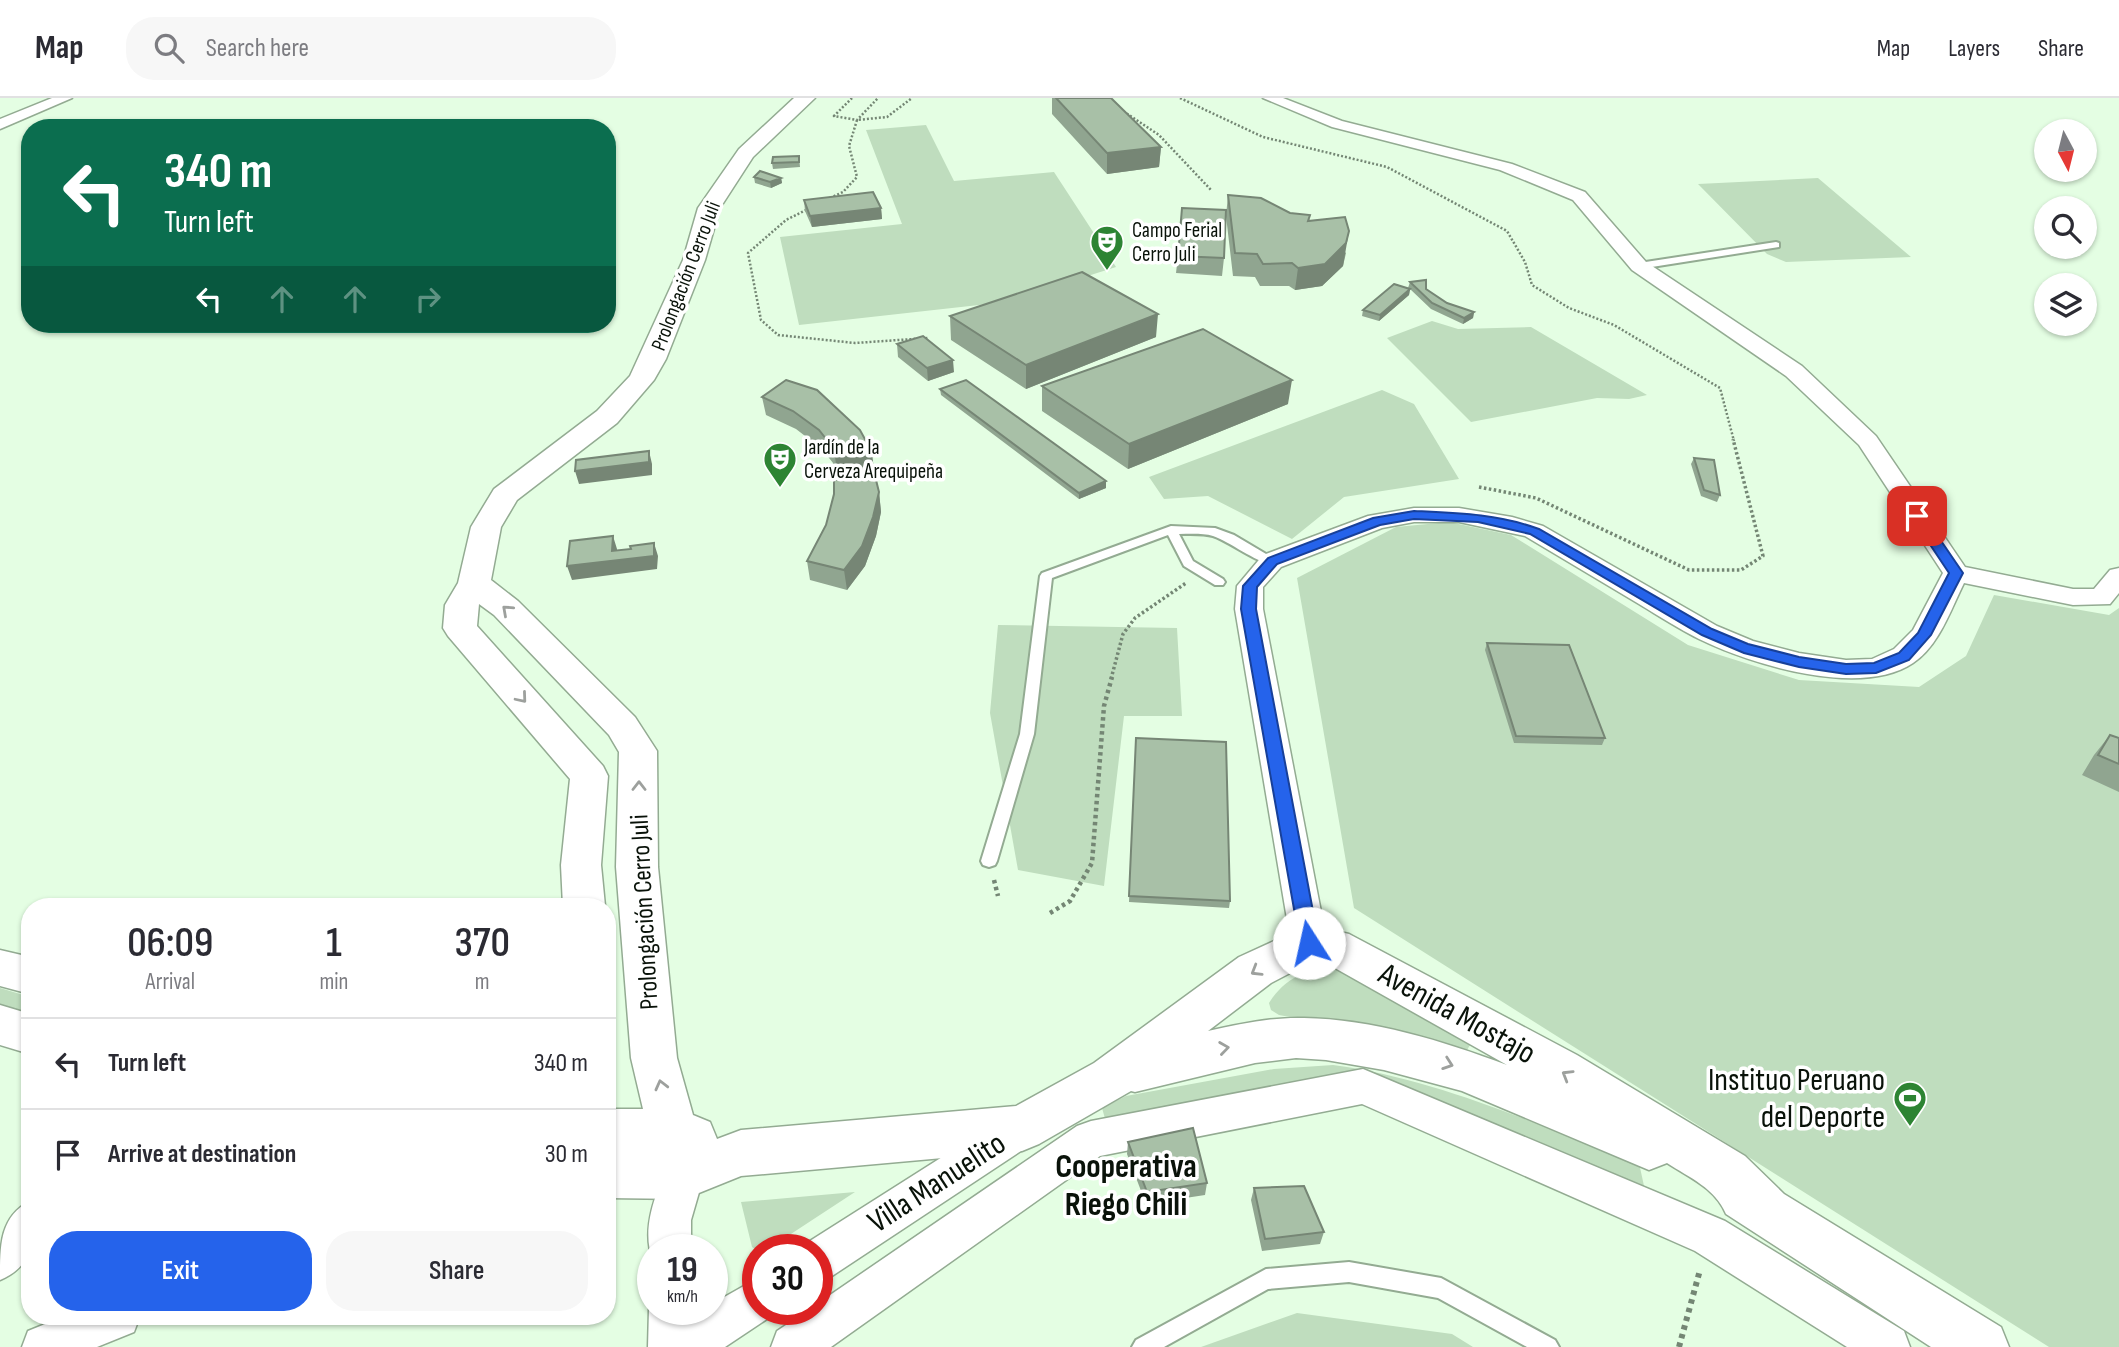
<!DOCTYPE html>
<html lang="en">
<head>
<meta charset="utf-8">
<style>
  body { margin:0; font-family:"Sofia Sans Condensed",sans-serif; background:#f7f7f7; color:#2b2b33; height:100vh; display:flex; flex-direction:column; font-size:26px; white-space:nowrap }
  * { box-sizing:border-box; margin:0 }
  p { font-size:23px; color:#7c7c81 }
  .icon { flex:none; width:38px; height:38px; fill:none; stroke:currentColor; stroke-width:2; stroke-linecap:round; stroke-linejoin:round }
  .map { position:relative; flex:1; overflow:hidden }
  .side { position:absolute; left:21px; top:800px; width:595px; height:427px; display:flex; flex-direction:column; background:#fff; border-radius:28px; box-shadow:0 2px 5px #0004 }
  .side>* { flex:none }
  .banner { position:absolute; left:21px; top:21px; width:595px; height:214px; border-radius:28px; box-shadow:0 2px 5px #0004; background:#0b6e4f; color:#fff; overflow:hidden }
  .needle { width:46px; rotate:173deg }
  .buttons { position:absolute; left:2034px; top:21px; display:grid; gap:14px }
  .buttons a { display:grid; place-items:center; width:63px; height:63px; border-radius:50%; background:#fff; box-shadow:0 2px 5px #0004; font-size:35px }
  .speed { position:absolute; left:637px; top:1136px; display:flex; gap:14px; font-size:35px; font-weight:700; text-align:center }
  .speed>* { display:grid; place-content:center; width:91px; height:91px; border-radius:50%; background:#fff; box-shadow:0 2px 5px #0004; line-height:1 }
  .speed small { font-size:18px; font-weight:400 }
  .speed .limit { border:10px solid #d22; background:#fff; color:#111 }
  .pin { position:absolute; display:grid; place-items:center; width:60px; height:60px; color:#fff; margin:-30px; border-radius:14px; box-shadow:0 4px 10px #0006 }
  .me { position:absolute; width:77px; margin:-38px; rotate:350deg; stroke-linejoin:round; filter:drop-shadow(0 0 5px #0008) }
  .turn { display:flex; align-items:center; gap:24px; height:147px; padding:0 28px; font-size:32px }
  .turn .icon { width:91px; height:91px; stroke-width:2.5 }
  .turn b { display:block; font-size:49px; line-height:60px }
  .lanes { display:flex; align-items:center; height:66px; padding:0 28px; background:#0003; justify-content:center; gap:35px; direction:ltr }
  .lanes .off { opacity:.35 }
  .eta { display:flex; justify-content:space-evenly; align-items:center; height:119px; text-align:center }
  .eta b { font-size:42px; font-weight:600; line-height:49px }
  .action { display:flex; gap:14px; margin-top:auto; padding:14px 28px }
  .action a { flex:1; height:80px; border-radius:28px; background:#2563eb; color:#fff; font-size:28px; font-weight:600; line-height:80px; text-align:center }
  .action a+a { background:#f7f7f7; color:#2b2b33 }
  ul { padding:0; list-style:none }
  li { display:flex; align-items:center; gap:21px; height:91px; padding:0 28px; border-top:2px solid #e1e1e2 }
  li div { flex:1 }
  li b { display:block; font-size:26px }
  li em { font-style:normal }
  header { display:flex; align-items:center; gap:42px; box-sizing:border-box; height:98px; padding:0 35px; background:#fff; border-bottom:2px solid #e1e1e2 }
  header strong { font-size:33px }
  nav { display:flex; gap:38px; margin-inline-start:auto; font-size:24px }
  .search { width:490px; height:63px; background:#f7f7f7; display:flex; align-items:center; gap:18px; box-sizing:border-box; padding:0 24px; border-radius:28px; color:#7c7c81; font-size:26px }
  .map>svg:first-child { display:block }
</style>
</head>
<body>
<header>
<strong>Map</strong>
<div class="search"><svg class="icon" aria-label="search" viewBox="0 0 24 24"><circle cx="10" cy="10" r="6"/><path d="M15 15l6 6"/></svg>Search here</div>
<nav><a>Map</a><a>Layers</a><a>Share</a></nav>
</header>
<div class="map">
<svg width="2119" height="1249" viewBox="0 0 2119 1249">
  <rect width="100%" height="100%" fill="#e4fee3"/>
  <!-- green -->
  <path fill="#bfddbe" d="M926 27 954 83 1054 74 1116 169 1006 204 799 227 780 139 902 126 866 32Z
    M1818 80 1911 159 1786 164 1767 156 1698 86Z
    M1432 223 1458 231 1531 229 1647 297 1629 301 1597 300 1471 324 1387 240Z
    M1382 292 1414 306 1459 381 1344 399 1292 441 1208 398 1164 401 1149 379Z
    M1449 424 1511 437 1688 547 1799 582 1919 589 1966 558 1994 497 2109 517 2119 510V1249H2049L1354 810 1297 480 1396 429Z
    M998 527 1177 530 1182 618H1124L1104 788 1018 772 990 615Z
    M1333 867 1468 943 1470 947 1467 952 1279 917 1271 912 1269 905C1283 882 1307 870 1333 867Z
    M0 890 30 899V918L0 909Z
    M1333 967C1439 981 1539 1028 1639 1065L1646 1097 1379 995 1108 1031 1102 1010 1126 998 1274 971Z
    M855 1094 768 1151 758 1153 752 1149 741 1104Z
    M1297 1215 1452 1236 1473 1249H1201Z"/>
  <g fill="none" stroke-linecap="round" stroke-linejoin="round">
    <defs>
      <path id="service" d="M1776 144 1779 145V149L1639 171 1635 168 1639 165Z
        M1171 428 1215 430 1234 437 1278 463 1276 466C1260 468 1231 444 1213 438 1203 435 1190 436 1179 436L1193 463 1223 481 1225 484 1223 487H1215L1184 468 1168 437 1052 480 1034 636 997 763 995 767 989 769 983 767 981 763 1020 636 1040 478 1042 475Z
        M1349 1164 1441 1180 1555 1242 1559 1249H1527L1438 1200 1349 1184 1268 1191 1164 1249H1132L1136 1242 1266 1171Z"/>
      <path id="minor" d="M52 0H72L0 31V21Z
        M1263 0H1283L1342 23 1512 66 1585 94 1646 164 1802 268 1876 338 1965 469 2073 491H2094L2110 472 2119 470V495L2110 506 2073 507 1964 485C1951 511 1939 548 1913 565 1861 600 1752 567 1699 541 1679 531 1659 518 1639 506 1601 483 1563 461 1525 438L1459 424H1414L1382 430 1281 469 1263 489V511L1327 845 1321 855 1309 859 1297 855 1291 845 1235 511 1237 488 1263 457 1368 418 1414 410H1459L1512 419 1543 428 1717 528 1753 543 1799 555 1846 562 1872 561 1894 551 1913 532 1943 475 1859 347 1786 278 1632 172 1573 102 1500 72 1332 29Z
        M1363 971 1725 1123 1904 1233 1910 1249H1847L1695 1153 1362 1006 1100 1058 831 1249H771L777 1233 810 1211H817V1206L1077 1028 1091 1023Z
        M1016 1016 1030 1021 1036 1034 1030 1047 832 1178 817 1184V1152H800L802 1148 1002 1021Z
        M684 1058 698 1063 704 1077 691 1122V1152H653V1162C640 1131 657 1092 670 1063Z
        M30 1103C30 1138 38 1166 0 1182 0 1146 0 1119 30 1103Z
        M758 1180V1211H776L773 1217 725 1249H648L649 1211 653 1202V1211H693V1218L704 1211H712V1206Z
        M65 1218H140L134 1234 97 1249H22L28 1233Z"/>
      <path id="tertiary" d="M794 0H815L753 59 720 110 705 162 666 261 654 282 617 325 517 402 501 429 491 482 518 503 635 619 657 653 658 769 677 960 693 1017 710 1024 717 1041 741 1032 1016 1008 1094 965 1239 859 1309 827 1349 836 1577 957 1745 1058 1784 1096 2001 1229 2009 1249H1931L1726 1116C1715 1090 1690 1080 1667 1065L1649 1072 1462 993 1384 972 1326 962 1296 960 1255 965 1135 994 1131 993 1039 1046 1022 1053 741 1078 684 1101 607 1100V1011H643L631 960 616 769 619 654 609 637 494 517 479 506 477 528 603 668 608 678 601 767 605 808H563L561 767 570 681 448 538 443 530 445 507 458 485 471 429 494 391 597 313 630 278 683 162 698 110 739 51ZM1313 863 1326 865 1507 967C1443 943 1372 921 1304 920 1272 919 1239 926 1208 933L1271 885Z
        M0 852 30 859V896L0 888Z
        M0 907 30 916V956L0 947Z"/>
    </defs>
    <!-- service casing -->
    <use href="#service" stroke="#93ab92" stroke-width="4"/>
    <!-- minor casing -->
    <use href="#minor" stroke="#93ab92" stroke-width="3"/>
    <!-- tertiary casing -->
    <use href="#tertiary" stroke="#93ab92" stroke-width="3"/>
    <!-- path-far3 -->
    <path stroke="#748674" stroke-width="2.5" stroke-dasharray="2 2" stroke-linecap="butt" d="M852 0 834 18 857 22 878 0
      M1180 0 1263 39 1387 69 1507 133 1525 164 1532 187 1569 210 1614 227 1720 290 1734 343
      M1120 11 1159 37 1212 93
      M830 100 843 94 857 79 849 48 857 22 887 19 912 0
      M810 110 786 122 748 155 761 222 778 237 855 245 928 240"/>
    <!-- path-far2 -->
    <path stroke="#748674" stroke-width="3.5" stroke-dasharray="2.5 2.5" stroke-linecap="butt" d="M1479 389 1536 400 1689 472H1741L1763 458 1733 341
      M1111 581 1123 536 1135 520 1186 485"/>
    <!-- path-far1 -->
    <path stroke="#748674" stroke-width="4.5" stroke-dasharray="3.5 3.5" stroke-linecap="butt" d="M994 782 998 798
      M1050 815 1070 803 1092 765 1104 608 1112 579"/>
    <!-- path -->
    <path stroke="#748674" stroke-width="6" stroke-dasharray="4.5 4.5" stroke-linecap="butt" d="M779 1152 787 1146
      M1679 1249 1700 1172"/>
    <!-- service -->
    <use href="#service" fill="#fff" fill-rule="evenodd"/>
    <!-- minor -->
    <use href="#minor" fill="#fff" fill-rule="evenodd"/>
    <!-- tertiary -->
    <use href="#tertiary" fill="#fff" fill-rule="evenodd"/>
  </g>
  <!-- wall -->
  <path fill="#90a590" d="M1052 0H1111L1161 49 1159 69 1107 76 1052 16Z
    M799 58 800 69 773 71 772 65Z
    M754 79 781 80 782 85 771 90 755 85Z
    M1228 97 1290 115 1310 122 1346 155 1343 168 1322 188 1295 192 1289 188H1260L1255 179 1233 178 1226 118Z
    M804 102 881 110 882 121 812 129 805 113Z
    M1178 158 1224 160 1222 178 1176 175Z
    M1410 184 1426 191 1447 205 1474 214 1473 220 1463 226 1431 211 1410 191 1409 197 1379 223 1362 218 1363 212 1409 190H1408Z
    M950 218 1156 239 1026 291 951 242Z
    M897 246 954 274 928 283 898 259Z
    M1042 288 1288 306 1128 371 1042 313Z
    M940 291 1106 390 1079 401 941 297Z
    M817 292 874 373 838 379 833 365 822 351 796 331 766 317 762 299Z
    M1694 360 1720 397 1717 404 1701 398 1691 366Z
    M879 394 881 414 876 438 865 468 847 492 810 482 807 463Z
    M1487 545 1605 640 1602 647 1514 645 1485 552Z
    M2110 637 2119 640V694L2082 677 2094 657Z
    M1136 640 1230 803 1229 810 1129 804Z
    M1128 1044 1207 1085 1205 1097 1146 1106 1127 1056Z
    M1254 1090 1324 1134 1320 1146 1262 1153 1251 1102Z"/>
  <!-- shaded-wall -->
  <path fill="#768675" d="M1161 49 1159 69 1107 76V55Z
    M781 80 782 85 771 90 770 84Z
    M881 110 882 121 812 129 810 118Z
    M1349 133 1343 168 1322 188 1295 192 1298 170Z
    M1410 191 1409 197 1379 223 1380 217Z
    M1474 214 1473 220 1463 226 1464 220Z
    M1158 216 1156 239 1026 291V267Z
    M953 262 954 274 928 283 927 270Z
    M1292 282 1288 306 1128 371 1129 346Z
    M649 353 652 366V377L579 386 575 373Z
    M872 354 874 373 838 379 835 359Z
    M1106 383V390L1079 401V395Z
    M879 394 881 414 876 438 865 468 847 492 844 472Z
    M613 438 617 451 616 462 654 445 658 458 657 471 572 482 567 468 612 453Z"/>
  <!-- building -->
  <path fill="#a8c0a7" stroke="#768675" stroke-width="2" d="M1056 0H1111L1161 49 1107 55Z
    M799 58V64L772 65 773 59Z
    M760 73 781 80 770 84 754 79Z
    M873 94 881 110 810 118 804 102Z
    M1228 97 1261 100 1290 115 1310 117 1308 123 1345 119 1349 133 1346 145 1325 166 1298 170 1292 165 1263 166 1257 156 1235 155Z
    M1182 110 1226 112 1224 160 1178 158Z
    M1082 174 1158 216 1026 267 950 218Z
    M1426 182V191L1447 205 1474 214 1464 220 1432 205 1410 184Z
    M1394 186 1410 191 1380 217 1363 212Z
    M1203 231 1292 282 1129 346 1042 288Z
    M923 238 953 262 927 270 897 246Z
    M786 282 817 292 860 332 872 354 835 359 830 346 819 332 793 313 762 299Z
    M966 282 1106 383 1079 395 940 291Z
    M649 353V364L575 373 576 362Z
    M1694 360 1714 362 1720 397 1704 392Z
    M875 378 879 394 873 419 862 448 844 472 807 463 826 427 834 396V382Z
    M613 438 612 453 631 451 630 448 654 445V458L567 468 570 443Z
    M1487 545 1569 547 1605 640 1516 638Z
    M2110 637 2119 640V666L2098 657Z
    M1136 640 1226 644 1230 803 1129 798Z
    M1193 1030 1207 1085 1147 1094 1128 1044Z
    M1304 1088 1324 1134 1265 1141 1254 1090Z"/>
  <!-- one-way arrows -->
  <defs><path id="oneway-chevron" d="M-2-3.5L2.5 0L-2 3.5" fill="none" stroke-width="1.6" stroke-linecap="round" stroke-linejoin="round" transform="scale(1.75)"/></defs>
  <g stroke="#9da09d">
    <use href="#oneway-chevron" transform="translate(507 512) rotate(-138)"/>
    <use href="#oneway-chevron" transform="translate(522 600) rotate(50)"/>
    <use href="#oneway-chevron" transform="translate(639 688) rotate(-90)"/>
    <use href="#oneway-chevron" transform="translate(1256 873) rotate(149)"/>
    <use href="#oneway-chevron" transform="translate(1224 950) rotate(-8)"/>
    <use href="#oneway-chevron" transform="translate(1448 966) rotate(19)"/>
    <use href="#oneway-chevron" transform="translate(1567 977) rotate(-149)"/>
    <use href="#oneway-chevron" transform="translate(661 987) rotate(-104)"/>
  </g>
  <!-- route -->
  <path fill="#2563eb" stroke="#184099" stroke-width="2" d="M1414 413C1457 415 1498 416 1539 431L1712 531 1748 546 1799 559 1846 566 1874 565 1899 555 1918 535 1949 475 1911 418 1913 415H1922L1963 475 1931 537 1909 562 1876 575 1846 576 1799 569 1744 555 1702 537 1530 436 1478 424 1414 421 1380 427 1277 466 1257 489 1256 511 1319 845 1316 851 1309 853 1303 851 1300 845 1241 511 1243 488 1268 460 1373 420Z"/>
  <!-- icons -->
  <defs>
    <symbol id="theatre-pin" viewBox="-11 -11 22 30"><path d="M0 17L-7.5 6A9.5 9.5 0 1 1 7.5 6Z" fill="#2d8433" stroke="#fff"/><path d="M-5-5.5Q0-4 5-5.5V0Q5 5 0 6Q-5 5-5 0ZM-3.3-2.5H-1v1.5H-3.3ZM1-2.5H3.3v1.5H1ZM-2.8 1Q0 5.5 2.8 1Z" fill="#fff"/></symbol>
    <symbol id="stadium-pin" viewBox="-11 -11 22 30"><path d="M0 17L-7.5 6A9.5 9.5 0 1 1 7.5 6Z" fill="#2d8433" stroke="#fff"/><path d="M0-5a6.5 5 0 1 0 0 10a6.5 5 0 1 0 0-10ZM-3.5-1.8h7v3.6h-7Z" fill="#fff"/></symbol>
  </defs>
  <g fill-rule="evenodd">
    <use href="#theatre-pin" x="1088" y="125" width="38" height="52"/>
    <use href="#theatre-pin" x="761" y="342" width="38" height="52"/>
    <use href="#stadium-pin" x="1891" y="981" width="38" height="52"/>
  </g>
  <g text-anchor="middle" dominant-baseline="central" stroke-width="7" stroke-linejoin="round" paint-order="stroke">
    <!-- far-poi labels -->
    <g font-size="21" fill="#091209" stroke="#fff" text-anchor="start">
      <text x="1132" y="132">Campo Ferial<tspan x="1132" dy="24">Cerro Juli</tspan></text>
      <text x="804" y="349">Jardín de la<tspan x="804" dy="24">Cerveza Arequipeña</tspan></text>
    </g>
    <!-- far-street labels -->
    <g font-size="21" fill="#091209" stroke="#fff">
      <text transform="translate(686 178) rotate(-69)">Prolongación Cerro Juli</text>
    </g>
    <!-- street labels -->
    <g font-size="26" fill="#091209" stroke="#fff">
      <text transform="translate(645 814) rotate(-93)">Prolongación Cerro Juli</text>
    </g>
    <!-- near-street labels -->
    <g font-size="32" fill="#091209" stroke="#fff">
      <text transform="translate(1457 916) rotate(29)">Avenida Mostajo</text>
      <text transform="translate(937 1085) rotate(-33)">Villa Manuelito</text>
    </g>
    <!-- near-poi labels -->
    <g font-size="32" fill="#091209" stroke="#fff" text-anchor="end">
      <text x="1885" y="982">Instituo Peruano<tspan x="1885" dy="37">del Deporte</tspan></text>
    </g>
    <!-- near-neighbourhood labels -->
    <g font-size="33" font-weight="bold" fill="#091209" stroke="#fff">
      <text x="1126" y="1069">Cooperativa<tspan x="1126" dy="38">Riego Chili</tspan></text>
    </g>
  </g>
</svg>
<div class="buttons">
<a><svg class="needle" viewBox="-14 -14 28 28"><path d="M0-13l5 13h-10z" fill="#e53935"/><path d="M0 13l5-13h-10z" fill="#7c7c81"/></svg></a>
<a><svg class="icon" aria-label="search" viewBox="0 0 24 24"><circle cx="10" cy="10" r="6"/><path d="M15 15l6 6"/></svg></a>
<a><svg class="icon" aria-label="layers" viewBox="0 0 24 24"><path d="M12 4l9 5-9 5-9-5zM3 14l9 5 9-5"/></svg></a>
</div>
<div class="speed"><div>19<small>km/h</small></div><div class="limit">30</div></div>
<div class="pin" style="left:1917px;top:418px;background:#d93025"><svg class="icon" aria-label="arrive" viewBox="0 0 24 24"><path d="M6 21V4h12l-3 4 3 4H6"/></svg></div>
<svg class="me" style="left:1309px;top:845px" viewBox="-20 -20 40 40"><circle r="19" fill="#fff"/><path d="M0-13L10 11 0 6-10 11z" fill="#2563eb"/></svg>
<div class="banner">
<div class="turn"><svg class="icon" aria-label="left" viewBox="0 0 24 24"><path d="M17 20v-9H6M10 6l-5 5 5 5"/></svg><div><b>340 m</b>Turn left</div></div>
<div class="lanes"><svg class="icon" aria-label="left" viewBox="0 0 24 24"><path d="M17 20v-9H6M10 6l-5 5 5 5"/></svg><svg class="icon off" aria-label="ahead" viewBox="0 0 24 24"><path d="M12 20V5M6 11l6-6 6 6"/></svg><svg class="icon off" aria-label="ahead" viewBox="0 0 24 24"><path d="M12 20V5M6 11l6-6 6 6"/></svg><svg class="icon off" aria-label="right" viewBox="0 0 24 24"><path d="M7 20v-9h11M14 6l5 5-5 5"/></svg></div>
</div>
<section class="side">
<div class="eta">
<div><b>06:09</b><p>Arrival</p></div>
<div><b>1</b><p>min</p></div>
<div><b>370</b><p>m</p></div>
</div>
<ul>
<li><svg class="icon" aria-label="left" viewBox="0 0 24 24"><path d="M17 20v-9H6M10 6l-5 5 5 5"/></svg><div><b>Turn left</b></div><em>340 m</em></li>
<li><svg class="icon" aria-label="arrive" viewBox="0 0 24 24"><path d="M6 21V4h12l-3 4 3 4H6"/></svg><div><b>Arrive at destination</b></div><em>30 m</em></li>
</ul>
<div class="action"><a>Exit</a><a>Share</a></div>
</section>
</div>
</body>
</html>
